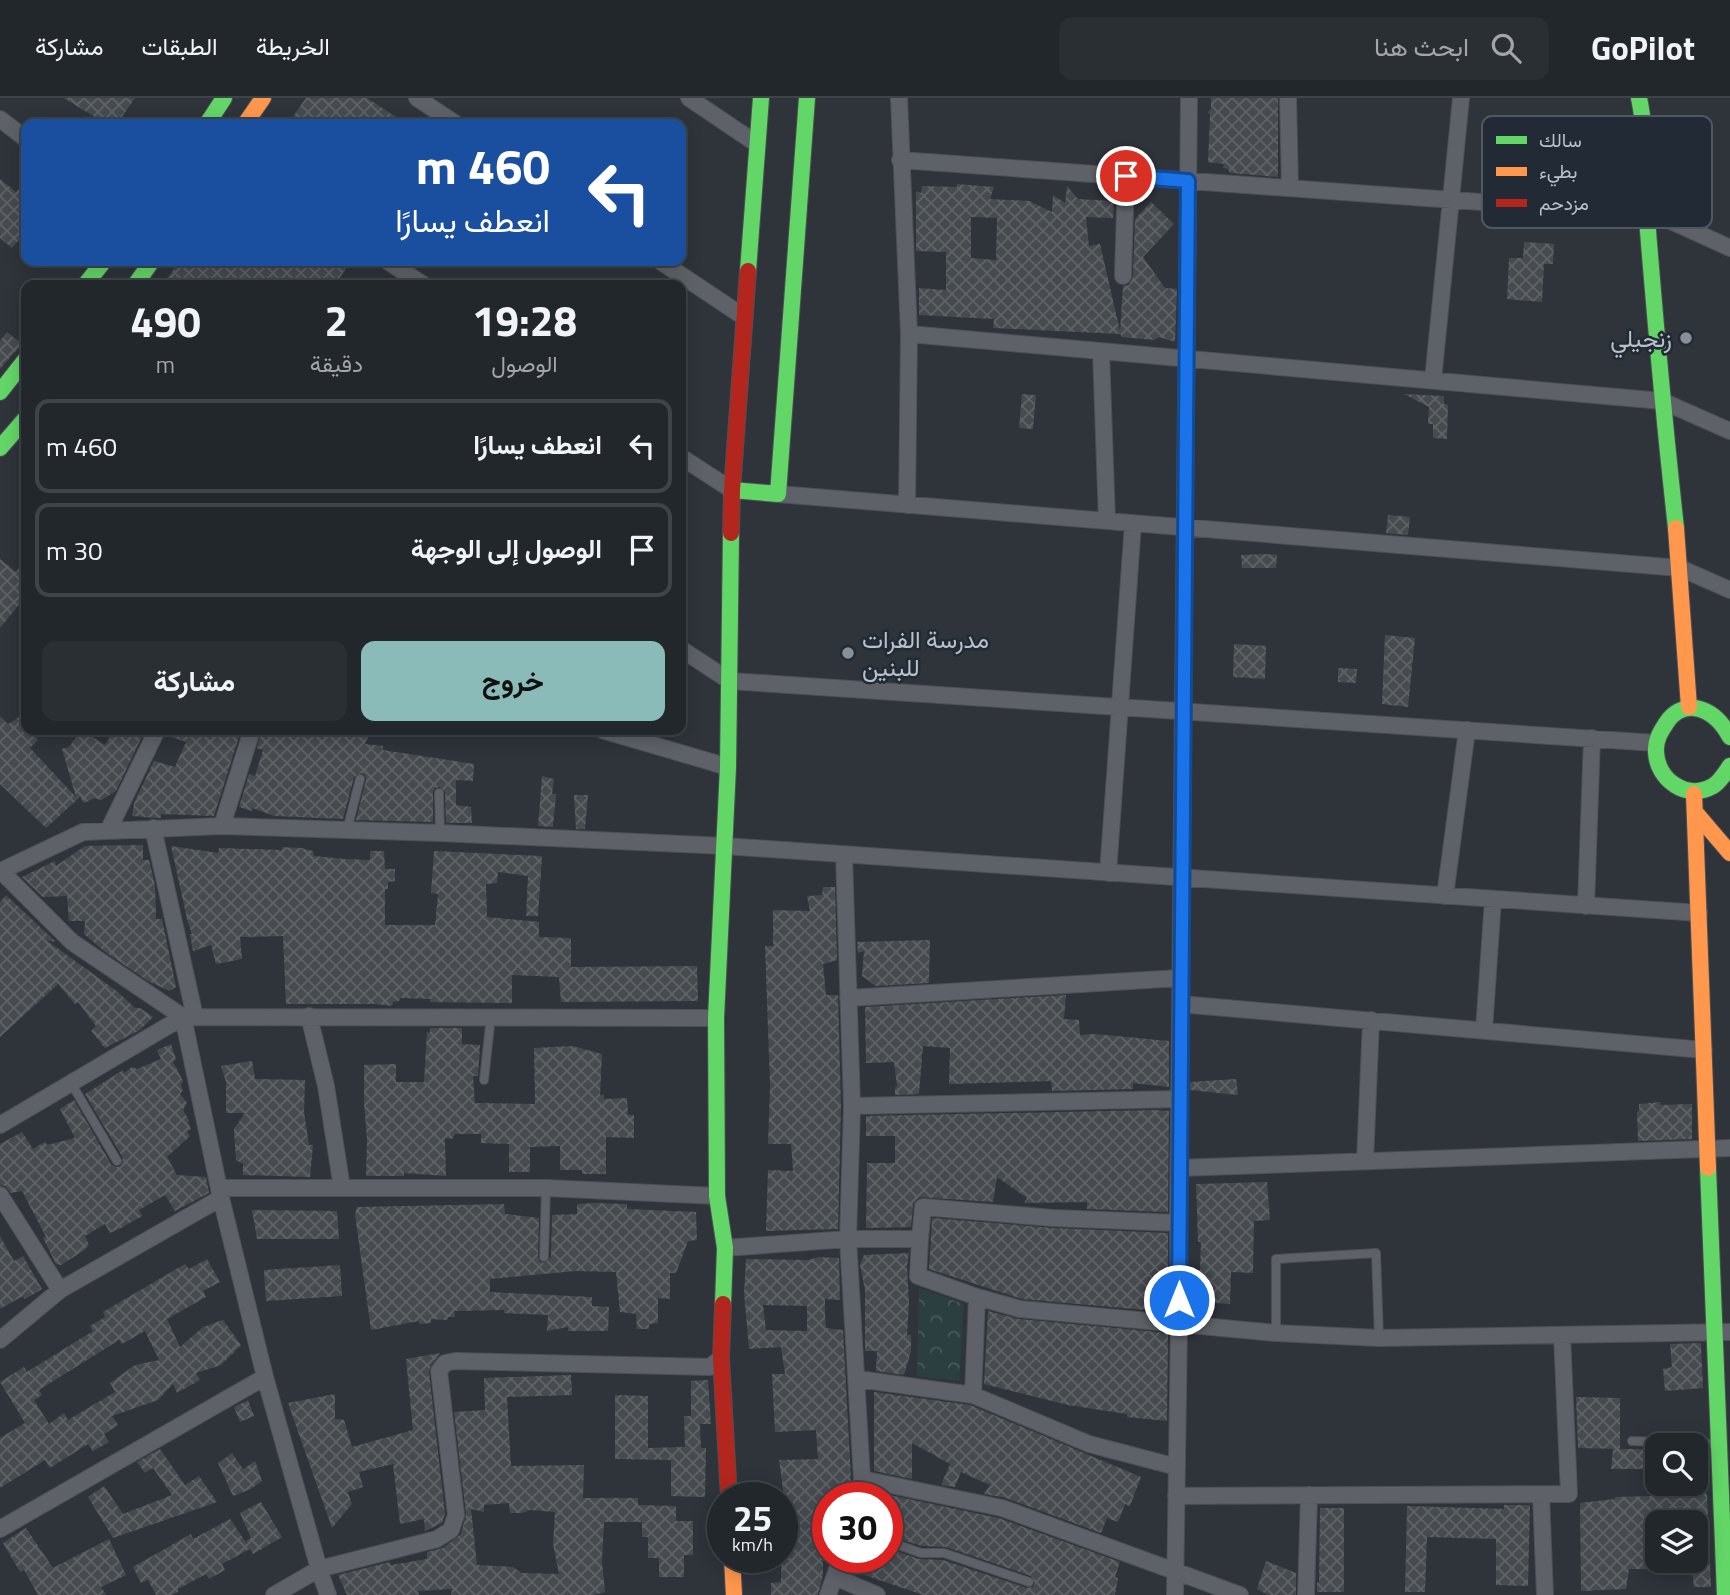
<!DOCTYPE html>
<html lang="ar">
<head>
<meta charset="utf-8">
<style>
  body { margin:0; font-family:"Titillium Web",Vazirmatn,sans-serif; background:#2a2f34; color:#f1f3f6; direction:rtl; height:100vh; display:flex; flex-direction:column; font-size:26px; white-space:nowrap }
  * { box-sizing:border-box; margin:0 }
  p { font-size:23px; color:#a2a5a9 }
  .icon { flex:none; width:38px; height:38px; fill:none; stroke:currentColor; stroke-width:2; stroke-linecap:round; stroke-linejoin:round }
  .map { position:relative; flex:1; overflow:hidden; direction:ltr }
  .panel { position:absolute; left:21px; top:182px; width:665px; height:455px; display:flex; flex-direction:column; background:#22272c; border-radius:14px; box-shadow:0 4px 18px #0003,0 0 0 2px #3f4448; direction:rtl }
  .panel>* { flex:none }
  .banner { position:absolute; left:21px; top:21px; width:665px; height:147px; border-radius:14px; box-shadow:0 4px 18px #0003,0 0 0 2px #3f4448; direction:rtl; background:#1a4fa0; color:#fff; overflow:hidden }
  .tools { position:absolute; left:1645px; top:1335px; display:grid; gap:14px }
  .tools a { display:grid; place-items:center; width:63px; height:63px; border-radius:14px; background:#22272c; box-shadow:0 4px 18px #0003,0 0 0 2px #3f4448; font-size:35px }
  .speed { position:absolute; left:707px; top:1384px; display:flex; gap:14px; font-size:35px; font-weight:700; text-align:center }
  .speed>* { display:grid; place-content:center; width:91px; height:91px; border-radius:50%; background:#22272c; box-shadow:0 4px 18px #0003,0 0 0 2px #3f4448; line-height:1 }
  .speed small { font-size:18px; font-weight:400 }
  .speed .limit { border:10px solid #d22; background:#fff; color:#111 }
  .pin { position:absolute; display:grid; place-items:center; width:60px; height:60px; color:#fff; margin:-30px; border:4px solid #fff; border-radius:50%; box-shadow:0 2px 7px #0007 }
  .me { position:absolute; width:77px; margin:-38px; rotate:0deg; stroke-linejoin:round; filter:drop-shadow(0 0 5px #0008) }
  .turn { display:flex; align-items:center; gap:24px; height:147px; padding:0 21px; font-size:32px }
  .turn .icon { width:91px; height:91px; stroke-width:2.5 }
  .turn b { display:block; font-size:49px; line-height:60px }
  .eta { display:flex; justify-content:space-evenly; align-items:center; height:119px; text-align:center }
  .eta b { font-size:42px; font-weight:700; line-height:49px }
  .cta { display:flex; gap:14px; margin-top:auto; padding:14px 21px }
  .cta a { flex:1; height:80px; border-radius:14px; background:#8bbbb9; color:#111; font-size:28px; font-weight:700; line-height:80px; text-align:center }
  .cta a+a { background:#2a2f34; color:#f1f3f6 }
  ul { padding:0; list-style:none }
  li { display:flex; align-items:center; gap:21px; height:94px; margin:0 14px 10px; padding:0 7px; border:4px solid #3f4448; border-radius:14px }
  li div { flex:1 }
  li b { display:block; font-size:26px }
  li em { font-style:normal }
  header { display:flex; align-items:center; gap:42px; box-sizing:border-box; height:98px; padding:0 35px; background:#22272c; border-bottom:2px solid #3f4448 }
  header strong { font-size:33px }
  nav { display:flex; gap:38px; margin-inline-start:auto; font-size:24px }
  .search { width:490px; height:63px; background:#2a2f34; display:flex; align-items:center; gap:18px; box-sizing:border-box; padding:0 24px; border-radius:14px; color:#a2a5a9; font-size:26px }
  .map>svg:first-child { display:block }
</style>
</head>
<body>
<header>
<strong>GoPilot</strong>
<div class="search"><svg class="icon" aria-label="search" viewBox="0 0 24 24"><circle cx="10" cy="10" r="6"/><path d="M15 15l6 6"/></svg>ابحث هنا</div>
<nav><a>الخريطة</a><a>الطبقات</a><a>مشاركة</a></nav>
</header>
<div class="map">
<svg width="1730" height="1497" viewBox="0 0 1730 1497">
  <defs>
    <pattern id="forest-crowns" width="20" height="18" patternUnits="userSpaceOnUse" patternTransform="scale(1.75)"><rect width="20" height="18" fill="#2b3f41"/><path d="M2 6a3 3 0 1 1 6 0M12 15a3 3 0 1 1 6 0" fill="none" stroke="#48595b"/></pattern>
    <pattern id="building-cross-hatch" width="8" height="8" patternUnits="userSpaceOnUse" patternTransform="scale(1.75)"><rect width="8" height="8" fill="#464b50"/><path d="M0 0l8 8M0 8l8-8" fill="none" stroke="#5f6368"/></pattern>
  </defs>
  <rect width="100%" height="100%" fill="#2e343a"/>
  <!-- forest -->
  <path fill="url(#forest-crowns)" d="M919 1190 964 1206 959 1283 917 1278Z"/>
  <!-- building -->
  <path fill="url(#building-cross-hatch)" fill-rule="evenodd" d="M64 0H135L117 26H106Z
    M306 0H367L407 26H288Z
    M1211 0H1278V79L1230 75 1228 71 1223 70 1224 66 1208 64 1210 17 1208 14 1211 11Z
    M0 81 16 94 26 83V134L12 150 0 140Z
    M957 86 994 89 990 101 1029 103 1052 114 1053 97 1065 105 1067 88 1078 101 1114 103 1113 120 1086 119 1089 148 1100 146 1120 233 1123 188 1129 187 1133 178 1135 121 1151 104 1174 126 1143 159 1165 190 1177 191 1175 244 1159 239 1154 242 1122 239 1120 236 993 230 994 221 919 217V190L946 192V154L916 153V93L921 95 922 88 957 89ZM971 119 997 120 996 162 971 160Z
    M1524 144 1554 146 1553 166H1544L1542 204 1507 201 1509 160H1523Z
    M180 163H351L335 187H162Z
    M7 234 22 246 0 271V243Z
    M1022 296 1036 297 1033 331 1019 330Z
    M1404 296 1444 298V306L1448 307 1447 341 1433 340V326H1428L1429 309Z
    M1388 417 1410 419 1408 437 1386 435Z
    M1265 456 1277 457 1276 470H1242L1241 457Z
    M0 461 16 474 26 461V498L0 530Z
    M1385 537 1415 540 1408 609 1382 606Z
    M1234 546 1266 548 1265 581 1233 579Z
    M1338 570 1357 571 1356 585 1338 584Z
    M0 618 8 626 19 619 26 628V632H29L38 642 30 650 76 699 62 651 69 649 81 632 105 647 114 632H145L116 693 101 702 95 700 84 705 80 699 46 730 0 686Z
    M167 632H241L214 718 161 716V720H158L132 718 134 705 154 663 175 669 186 644 166 637Z
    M262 632H371L365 646 383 648V652L474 666 473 683 456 682V707L471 709 472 725H446L445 694 440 689 435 690 433 694V724L356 722 366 682 365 677 361 675 354 679 343 721 274 718 253 710 252 713 239 709 249 676 255 678 263 652 257 650Z
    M542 678 554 681 552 696H556L553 729 538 728Z
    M574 697H588L585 731H576Z
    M143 747V762H149L155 787 156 821H162L176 889 169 893 148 883 104 853 84 836 85 823H69L67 798 43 799 22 779 55 763 56 768 85 748Z
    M171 748 218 755 219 750 282 752V749L301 750 313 753 314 758 344 761 370 762V753H384L385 771H395V783L388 784V791H385V827H435L438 796 431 795 434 753 542 758 538 818H526L528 778 498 774 497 785 486 786 487 819 539 824V839L571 840V869L697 868 698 903 561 904 559 879 512 877V905L430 904V901L400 900 399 903 393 904 392 908 376 906H286L283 838 240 839 242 861 216 866 211 847 193 853 190 836H192L187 821Z
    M823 789H835L837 862 823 866 826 897H838L841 1008 838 1131 766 1133 768 1072 793 1073 791 1046H768L770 988 765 848H773V812L810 813 807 798 822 797Z
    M6 797 56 844 46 842 118 894 135 910H140L153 919 140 932 105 950 91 933 96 928 78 904 75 906 58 886 0 939V804Z
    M930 842 929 885 876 888 862 878 864 853 858 855 857 844Z
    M1066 897 1064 921 1079 922 1080 937 1095 936 1169 943V989L1133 985V991L1052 993 1051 983 949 986 950 950 923 948 919 996 895 997V989H897L894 964 866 965 865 909Z
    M430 930H462V946L480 947 478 978H473L475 1005 535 1006 534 950 572 948 602 956 600 997H604V1001L627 1000 628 1017H634V1040L606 1039V1076H582V1072H560V1048L530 1049V1074H509V1046L481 1045V1036H455L452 1041 445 1040 446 1078 404 1075V1078H366L367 1041 364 1005V967L396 966V984H424L427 934 430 935Z
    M171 946 176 961 173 964 183 983 181 987 183 992 180 996 187 1005 183 1012 189 1022 188 1025 191 1031 187 1034 190 1038 167 1059 177 1077 206 1079 209 1095 175 1113 165 1097 139 1112 142 1118 121 1130 110 1135 105 1126 85 1138 89 1147 83 1153 61 1167 56 1166 43 1140 46 1139 22 1093 11 1095 5 1088 0 1087V1046L22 1034 33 1051 45 1044 47 1047 75 1040 60 1011 74 1002 111 1066 116 1069 121 1068 123 1060 85 996 123 972 124 975 132 969 137 971 161 961 157 952Z
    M252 963 255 981 305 982 304 1014 309 1047H313L310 1079 243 1077V1066L236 1062 234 1031 245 1015H226V984L221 968Z
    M1236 981 1238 997 1190 992V984Z
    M1660 1004 1661 1007 1692 1006V1041L1638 1043 1637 1014 1639 1013V1006Z
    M1156 1012 1169 1013 1168 1114 1087 1111V1104L1024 1105 1027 1100 997 1079 993 1104 919 1099 913 1107 911 1129 866 1130 867 1065H895V1038H866V1018Z
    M1267 1084 1270 1122 1254 1123 1253 1175 1231 1174 1230 1206 1189 1203V1173L1200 1172 1201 1144H1198L1196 1086Z
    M595 1105 627 1106V1111L696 1114 697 1142 688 1143 676 1175H670V1201L658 1200V1225L649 1226V1231H637L636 1216 620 1214 616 1174 576 1173 490 1181V1194L592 1199V1208L609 1209 608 1233H568V1229L547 1233 548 1217 504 1215V1212L454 1213 455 1219H448L447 1222 431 1221V1225L419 1226V1223L371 1232 355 1117 357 1109 504 1106 505 1116 539 1120 538 1159 540 1164 544 1165 551 1159 552 1117 577 1116V1106Z
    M252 1112 337 1113 339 1141H257Z
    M932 1120 1053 1130 1168 1135V1214L1022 1201 929 1171Z
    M0 1138 14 1163 23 1158 42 1191 25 1201 23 1198 0 1211Z
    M909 1155 907 1168 909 1206 907 1237H911V1253L904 1277 876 1273 877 1253H865V1192L860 1167 864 1157Z
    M819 1159 839 1160 840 1202 825 1201V1216L826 1230 843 1232 851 1380 849 1400H828V1465L823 1463V1477L818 1497H771V1485L781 1484 782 1420H787L779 1362 818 1361 816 1332 775 1334 772 1276H785L781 1249 749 1251 744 1195 746 1161 809 1162ZM763 1207 807 1208V1233L766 1232Z
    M207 1161 220 1184 203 1193 206 1199 167 1221 180 1249 203 1229 223 1222 241 1247 221 1267 196 1275 200 1282 177 1295 173 1286 158 1302 112 1318 118 1327 104 1336 109 1344 93 1353 88 1346 50 1370 45 1362 0 1390V1340L25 1325 0 1284 24 1269 27 1274 93 1233 90 1228 105 1219 103 1214 185 1166 189 1171ZM145 1233 159 1262 135 1267 110 1285 115 1294 68 1322 64 1315 49 1326 34 1302 42 1297 39 1292 119 1242 122 1246Z
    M340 1167 342 1198 266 1203 264 1172Z
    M988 1213 1019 1221 1168 1235 1167 1323 1127 1319V1316L1068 1307 984 1286Z
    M1701 1245 1703 1290 1665 1293 1663 1271 1672 1269 1670 1246Z
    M440 1255 431 1267 429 1274 445 1416 442 1425 425 1433 424 1421 400 1426 393 1366 359 1374 363 1389 348 1394 352 1406 332 1430 288 1305 335 1296V1321L344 1322 352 1349 413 1332 406 1261Z
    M571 1277 572 1297 507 1299 511 1368 584 1367 583 1400H638V1407L676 1408V1423H693V1457H684V1479H659V1460H648V1439H642V1424H604L602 1464 605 1494 594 1497H451L452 1491 418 1493 419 1497H347L338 1477 390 1464 391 1467 427 1461V1454L443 1450 461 1436 466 1416 454 1314 485 1312 484 1280ZM509 1405 510 1415H522L530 1412 555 1414 553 1446 559 1476 522 1475 513 1469 477 1467 471 1411 484 1414V1407Z
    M708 1282 711 1326H700L701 1350H706L705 1399 671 1398V1362L615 1361V1297L648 1298V1350L685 1349 684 1318H691V1283Z
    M874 1294 970 1307 1141 1379 1130 1408 1125 1406 1118 1424 1107 1420 1101 1435 1006 1400 984 1396 990 1387 961 1374 955 1389 941 1387 950 1366 912 1345V1381L874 1373Z
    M1576 1299 1620 1300V1351H1657V1371H1611L1613 1351H1618L1578 1350Z
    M248 1302 254 1318 240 1324 234 1309Z
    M160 1351 185 1387 199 1378 217 1404 113 1440 88 1399 104 1388 123 1416 172 1397 153 1370 145 1375 137 1364Z
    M232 1355 243 1371 255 1363 262 1383 251 1391 233 1398 218 1365Z
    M1703 1393 1707 1396 1711 1489H1694L1691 1463H1696V1424H1657V1471H1629L1626 1491 1581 1493 1580 1405 1615 1401V1399L1657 1398Z
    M875 1394 999 1420 1120 1464 1115 1479 1118 1480 1115 1497H923L853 1473 857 1460H887V1450L919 1461 943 1462 1027 1490 1033 1489 1035 1485 1031 1478 946 1449 922 1448 887 1437V1400H874Z
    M261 1404 282 1439 253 1456 250 1451 222 1466 225 1472 209 1481 206 1476 178 1491V1494L172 1497H156L148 1482 141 1485 133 1469 191 1436 193 1441 230 1421 247 1446 246 1443 251 1440 240 1415Z
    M1504 1407H1530L1528 1488 1496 1487V1441L1427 1439 1425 1494H1405L1407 1408 1504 1411Z
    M1320 1410H1344V1494H1317V1484L1319 1485Z
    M26 1430 53 1470 109 1441 126 1477 101 1489 106 1497H38L24 1472 20 1474 3 1445Z
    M1266 1463 1296 1475V1497H1268L1257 1491Z"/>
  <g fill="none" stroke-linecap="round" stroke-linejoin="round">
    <defs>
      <path id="lane" d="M439 695 440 735
        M347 732 360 681
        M484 982 491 918
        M71 985 117 1063
        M544 1159 546 1090
        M1276 1235V1161L1376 1155 1379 1240
        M1632 1343 1717 1346
        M887 1443 921 1455H944L1029 1484"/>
      <path id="street" d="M417 0 456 26
        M689 0 757 46
        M899 0 909 236 907 407
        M1288 0 1290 90
        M0 21 26 41
        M900 62 1647 116
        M1647 112 1730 150
        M387 163 424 187
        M660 163 744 219
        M1123 178 1126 78
        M909 236 1662 303 1730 333
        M1101 253 1107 423
        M1433 282 1461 0
        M681 359 732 392
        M778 396 1680 470 1730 492
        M681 551 730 583 1656 645
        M602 632 728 669
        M222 728 252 632
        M153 730 195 919
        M109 731 157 632
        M844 757 852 1008 848 1141 862 1381 859 1400
        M0 772 72 844 183 919 221 1100 265 1279 319 1471 328 1497
        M1 773 83 734 222 728 440 735 725 748 1699 815
        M1108 775 1133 425
        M1445 798 1467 632
        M1586 808 1592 640
        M848 900 1180 880
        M1180 906 1704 952
        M309 918 326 988 342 1090
        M1484 932 1493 801
        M852 1008 1179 1001
        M0 1027 183 919 716 920
        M1365 1063 1371 922
        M1179 1070 1730 1050
        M219 1090H546L717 1098
        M0 1097 60 1192
        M920 1141 923 1109 1053 1120 1178 1125
        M725 1150 848 1141H920L918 1178 977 1199 1020 1211 1276 1235 1379 1240 1730 1234
        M0 1242 60 1192 221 1100
        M858 1281 973 1297 1089 1346 1177 1369
        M973 1297 977 1199
        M862 1381 1002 1410 1240 1497
        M1541 1397 1545 1497
        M1176 1398 1569 1396 1562 1237
        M0 1431 265 1279
        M835 1479 877 1497
        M274 1497 319 1471 437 1441 451 1432 456 1417 439 1273 445 1265 455 1263 710 1269 721 1260
        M828 1497 841 1460
        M1175 1497 1179 1227 1178 1125 1189 0
        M1306 1497 1309 1397"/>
      <path id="fast" d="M1639 0C1648 43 1645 89 1648 133 1656 232 1665 331 1676 430
        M207 26 224 0
        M748 173 761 0
        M85 187 104 163
        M135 187 152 163
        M0 294 26 261
        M0 350 26 320
        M732 392 778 396 807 0
        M1730 639C1722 624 1711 612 1694 610 1683 609 1673 615 1667 624 1661 633 1655 642 1656 654 1657 682 1687 703 1713 688 1720 684 1725 675 1730 668
        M1708 1070 1725 1497
        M723 1206 725 1150 717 1098 716 920 728 669 731 435"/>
      <path id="slow" d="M245 26 263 0
        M1676 430 1689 609
        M1694 696 1708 1070
        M1695 714 1730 755
        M732 1460 734 1497"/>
      <path id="jam" d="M731 435 732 392 748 173
        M723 1206 721 1260 729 1400"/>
    </defs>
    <!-- lane casing -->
    <use href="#lane" stroke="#4c5055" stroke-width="10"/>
    <!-- street casing -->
    <use href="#street" stroke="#4c5055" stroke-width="18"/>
    <!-- fast casing -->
    <use href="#fast" stroke="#4c5055" stroke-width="18"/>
    <!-- slow casing -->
    <use href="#slow" stroke="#4c5055" stroke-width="18"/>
    <!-- jam casing -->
    <use href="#jam" stroke="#4c5055" stroke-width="18"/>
    <!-- lane -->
    <use href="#lane" stroke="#5e6268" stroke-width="8"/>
    <!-- street -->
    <use href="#street" stroke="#5e6268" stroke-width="16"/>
    <!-- fast -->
    <use href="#fast" stroke="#63d668" stroke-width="16"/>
    <!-- slow -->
    <use href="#slow" stroke="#ff974d" stroke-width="16"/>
    <!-- jam -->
    <use href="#jam" stroke="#b3261e" stroke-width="16"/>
  </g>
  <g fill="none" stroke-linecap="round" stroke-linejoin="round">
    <defs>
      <path id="route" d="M1126 78 1188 83 1179 1202"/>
    </defs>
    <!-- route casing -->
    <use href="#route" stroke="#114b97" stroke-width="18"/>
    <!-- route -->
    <use href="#route" stroke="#1a73e8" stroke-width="12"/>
  </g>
  <!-- markers -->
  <g fill="#888f98" stroke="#212a35" stroke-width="2.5">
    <circle cx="1686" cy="240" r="7"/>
    <circle cx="848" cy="555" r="7"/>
  </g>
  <g text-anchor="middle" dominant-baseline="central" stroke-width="5" stroke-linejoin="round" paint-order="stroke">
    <!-- poi labels -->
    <g font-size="24" fill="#b9c0ca" stroke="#212a35" text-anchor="end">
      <text x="1672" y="240">زنجيلي</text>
      <text x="862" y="541" text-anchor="start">مدرسة الفرات<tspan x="862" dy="28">للبنين</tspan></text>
    </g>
  </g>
  <!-- legend -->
  <rect x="1482" y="18" width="230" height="112" rx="10" fill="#212a35" stroke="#4f5762" stroke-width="2"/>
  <rect x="1496" y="38" width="31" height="8" fill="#63d668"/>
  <rect x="1496" y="69" width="31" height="9" fill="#ff974d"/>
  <rect x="1496" y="101" width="31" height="8" fill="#b3261e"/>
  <g font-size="19" fill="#b9c0ca">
    <text x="1539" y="49">سالك</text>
    <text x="1539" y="80">بطيء</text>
    <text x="1539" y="112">مزدحم</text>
  </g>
</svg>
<div class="tools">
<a><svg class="icon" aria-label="search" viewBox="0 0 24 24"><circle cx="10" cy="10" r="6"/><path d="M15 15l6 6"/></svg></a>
<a><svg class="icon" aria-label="layers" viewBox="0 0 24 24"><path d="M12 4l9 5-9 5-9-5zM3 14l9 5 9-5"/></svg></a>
</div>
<div class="speed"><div>25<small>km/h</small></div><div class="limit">30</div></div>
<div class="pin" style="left:1126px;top:78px;background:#d93025"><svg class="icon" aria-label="arrive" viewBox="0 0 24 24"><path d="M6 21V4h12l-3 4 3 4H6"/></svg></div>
<svg class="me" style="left:1179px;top:1202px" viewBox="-20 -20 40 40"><circle r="17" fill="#1a73e8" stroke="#fff" stroke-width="3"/><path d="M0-11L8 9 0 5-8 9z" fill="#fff"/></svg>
<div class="banner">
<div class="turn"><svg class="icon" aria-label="left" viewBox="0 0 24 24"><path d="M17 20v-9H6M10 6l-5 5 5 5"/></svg><div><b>460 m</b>انعطف يسارًا</div></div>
</div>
<section class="panel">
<div class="eta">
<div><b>19:28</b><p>الوصول</p></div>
<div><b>2</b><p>دقيقة</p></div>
<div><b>490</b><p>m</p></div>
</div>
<ul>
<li><svg class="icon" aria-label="left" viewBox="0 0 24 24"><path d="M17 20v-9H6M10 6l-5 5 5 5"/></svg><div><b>انعطف يسارًا</b></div><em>460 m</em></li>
<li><svg class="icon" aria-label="arrive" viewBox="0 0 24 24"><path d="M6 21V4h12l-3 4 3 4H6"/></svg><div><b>الوصول إلى الوجهة</b></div><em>30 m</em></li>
</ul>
<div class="cta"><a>خروج</a><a>مشاركة</a></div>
</section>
</div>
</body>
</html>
